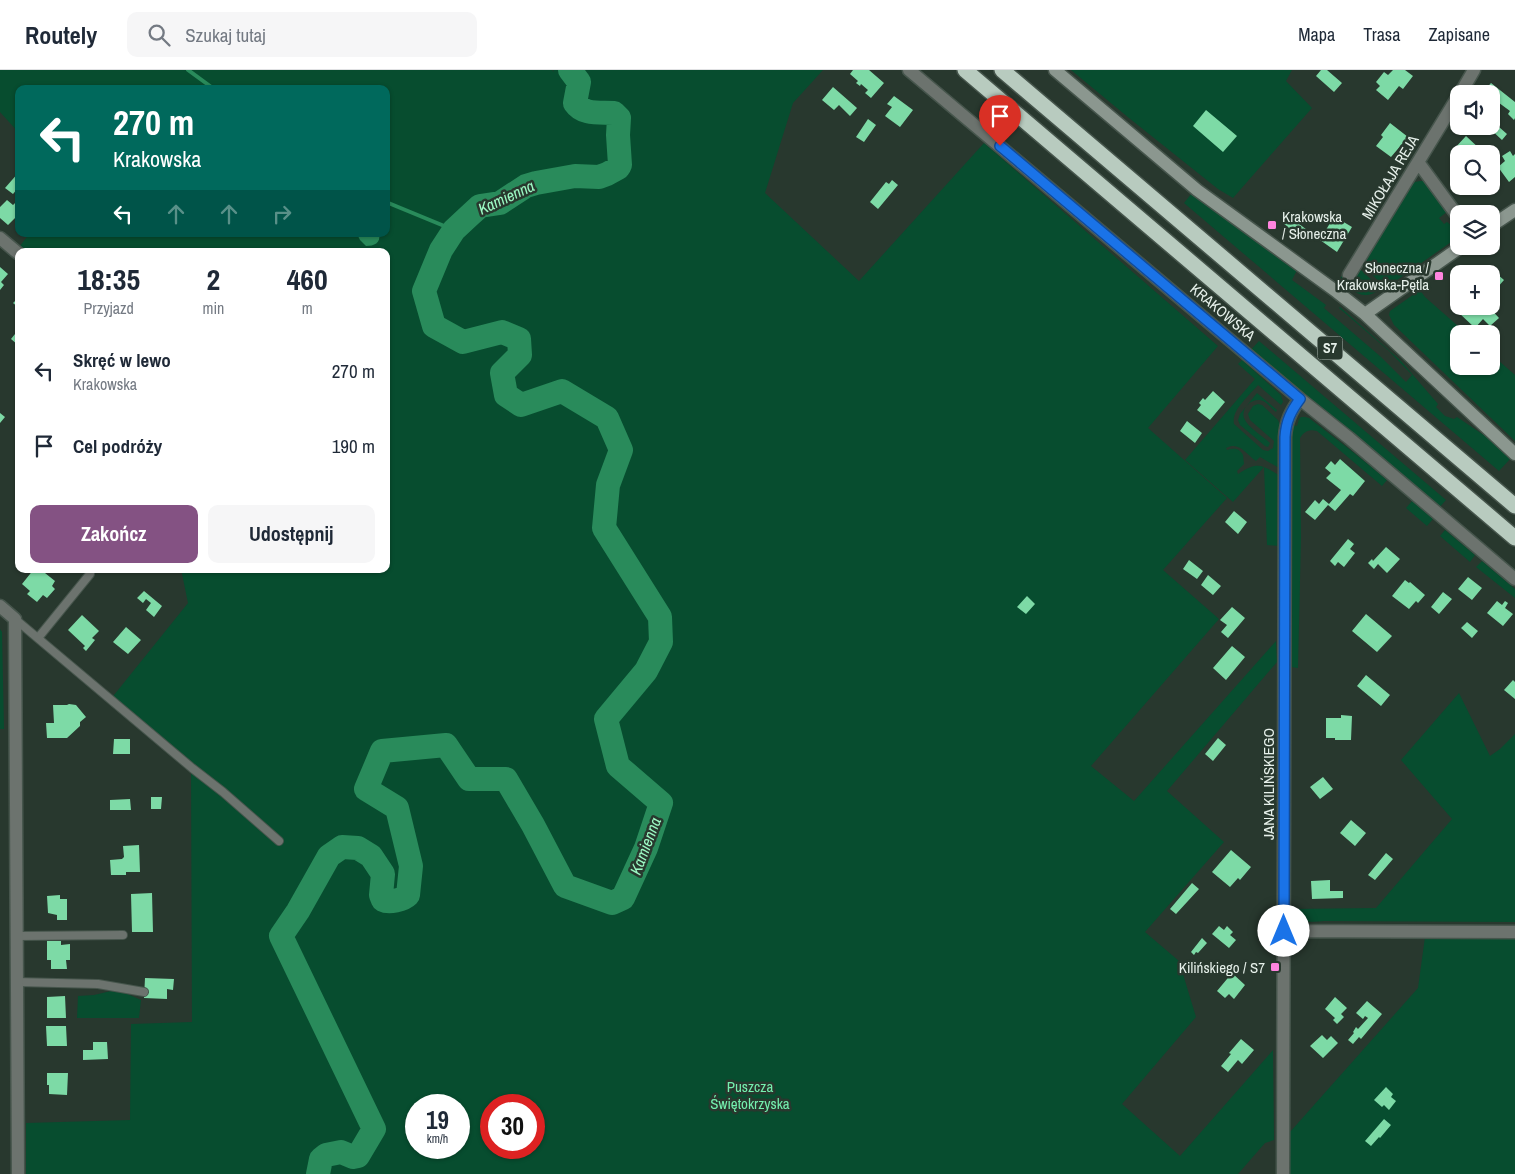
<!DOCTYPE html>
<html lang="pl">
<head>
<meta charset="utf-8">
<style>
  body { margin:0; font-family:"Archivo Narrow",sans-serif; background:#f6f6f7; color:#1f2937; height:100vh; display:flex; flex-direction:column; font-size:19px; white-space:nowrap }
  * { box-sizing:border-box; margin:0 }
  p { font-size:16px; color:#747a83 }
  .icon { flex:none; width:28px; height:28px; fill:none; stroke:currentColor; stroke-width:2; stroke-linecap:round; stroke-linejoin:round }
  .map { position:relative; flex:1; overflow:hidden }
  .panel { position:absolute; left:15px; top:178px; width:375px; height:325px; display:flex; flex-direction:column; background:#fff; border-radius:10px; box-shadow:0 1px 4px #0004 }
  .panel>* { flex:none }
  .top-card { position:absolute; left:15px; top:15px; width:375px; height:152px; border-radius:10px; box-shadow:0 1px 4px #0004; background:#00695c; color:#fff; overflow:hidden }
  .buttons { position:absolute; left:1450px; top:15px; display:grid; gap:10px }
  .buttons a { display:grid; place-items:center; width:50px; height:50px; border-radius:10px; background:#fff; box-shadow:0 1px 4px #0004; font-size:25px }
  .speed { position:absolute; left:405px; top:1024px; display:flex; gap:10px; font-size:25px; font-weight:700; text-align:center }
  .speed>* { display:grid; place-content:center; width:65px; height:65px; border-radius:50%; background:#fff; box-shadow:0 1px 4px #0004; line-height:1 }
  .speed small { font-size:12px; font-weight:400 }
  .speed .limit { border:8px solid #d22; background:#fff; color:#111 }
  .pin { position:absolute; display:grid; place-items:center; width:42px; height:42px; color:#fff; margin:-51px -21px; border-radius:50% 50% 50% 0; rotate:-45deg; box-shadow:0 0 5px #0007 }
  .pin .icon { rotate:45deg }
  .me { position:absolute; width:55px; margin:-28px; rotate:0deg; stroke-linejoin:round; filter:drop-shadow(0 0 4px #0008) }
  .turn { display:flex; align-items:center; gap:18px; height:105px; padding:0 15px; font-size:22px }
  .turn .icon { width:65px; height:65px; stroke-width:2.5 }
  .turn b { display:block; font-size:35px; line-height:42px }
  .lanes { display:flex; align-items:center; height:48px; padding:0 15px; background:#0003; justify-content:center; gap:25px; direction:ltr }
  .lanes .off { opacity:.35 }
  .eta { display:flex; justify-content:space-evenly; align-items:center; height:85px; text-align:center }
  .eta b { font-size:30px; font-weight:800; line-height:35px }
  .button { display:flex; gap:10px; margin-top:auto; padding:10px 15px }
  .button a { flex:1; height:58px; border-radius:10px; background:#845283; color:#fff; font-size:20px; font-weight:800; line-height:58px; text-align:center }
  .button a+a { background:#f6f6f7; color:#1f2937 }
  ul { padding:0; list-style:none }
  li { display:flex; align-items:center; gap:15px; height:75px; padding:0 15px }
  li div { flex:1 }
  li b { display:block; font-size:19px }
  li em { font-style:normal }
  header { display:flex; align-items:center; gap:30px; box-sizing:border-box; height:70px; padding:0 25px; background:#fff; border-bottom:1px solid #e0e1e3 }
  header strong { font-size:24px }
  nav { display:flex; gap:28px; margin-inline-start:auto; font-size:18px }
  .search { width:350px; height:45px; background:#f6f6f7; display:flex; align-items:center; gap:12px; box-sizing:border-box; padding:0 18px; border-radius:10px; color:#747a83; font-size:19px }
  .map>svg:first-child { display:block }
</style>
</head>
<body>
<header>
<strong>Routely</strong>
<div class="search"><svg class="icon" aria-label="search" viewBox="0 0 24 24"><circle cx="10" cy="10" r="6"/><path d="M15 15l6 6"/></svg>Szukaj tutaj</div>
<nav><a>Mapa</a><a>Trasa</a><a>Zapisane</a></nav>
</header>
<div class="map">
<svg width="1515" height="1104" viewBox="0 0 1515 1104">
  <rect width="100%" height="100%" fill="#28382e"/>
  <!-- green -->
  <path fill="#074d2f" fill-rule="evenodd" d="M0 0H552L554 2 553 0H823L793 33 765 123 859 211 984 73 1218 276 1148 358 1227 428 1163 500 1219 549 1091 696 1134 731 1276 571 1277 592 1167 721 1224 772 1145 862 1179 891 1196 947 1122 1034 1180 1086 1273 980 1274 1070 1265 1073 1238 1104H26V1053L130 1050 131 954 192 952 191 698 110 630 188 533 181 499H386V181H19L17 180 29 164H386V19H19V63L0 42ZM416 1035H459V1078H416ZM491 1035H534V1078H491Z
    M1071 0H1292L1286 11 1312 38 1233 128 1218 119 1129 48Z
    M1420 111H1425L1448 141 1439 148 1444 154 1447 152C1455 158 1458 162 1454 170L1397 210 1396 209 1385 217 1363 196 1411 115 1415 112Z
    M1192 123 1297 200 1292 210 1326 235 1324 238 1381 287 1406 312 1412 305 1389 281 1339 238 1340 237 1401 291 1438 334 1436 337 1445 346 1454 349 1457 347 1494 372 1511 388 1499 401 1184 133Z
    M1360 199 1381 219C1362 232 1355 222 1339 210L1344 203 1355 208Z
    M1420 220 1425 227 1467 264H1459V296H1491V284L1515 305V371L1394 255 1389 245 1390 241Z
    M1259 271 1446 430 1438 439 1249 282Z
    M1242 290 1281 325 1283 332 1281 335 1258 315C1249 326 1231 340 1234 354L1263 380 1268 381 1273 378 1274 371 1250 350 1248 344 1253 336 1258 334 1262 335 1278 350 1280 355 1279 398 1260 387 1256 391C1245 383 1239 371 1226 378L1227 380C1234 378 1239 378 1243 385L1244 394 1237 401 1238 404C1258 391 1261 395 1279 405L1280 476 1267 475 1264 397 1233 432 1185 390 1255 309 1238 294Z
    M1257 323 1277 340 1276 342C1271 338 1266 331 1260 330 1250 329 1241 339 1244 348 1247 357 1263 366 1270 373L1268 377 1265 376 1240 355 1238 350 1240 344Z
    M1301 347H1305L1309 348 1353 382 1387 410 1382 416 1317 361C1310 359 1304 361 1300 368L1301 467 1298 598 1291 597 1292 360 1293 355 1297 356 1299 349Z
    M1412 431 1433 449 1427 456 1406 438Z
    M1445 460 1475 485 1470 492 1440 466Z
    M1482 491 1515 519V528L1476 497Z
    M0 559 2 562 4 659H0Z
    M1459 623 1490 686 1500 679 1515 664V852L1324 851C1313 852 1300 854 1294 842L1291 843 1290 839 1376 838 1452 749 1401 690Z
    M1425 867 1515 868V1104H1290V1062L1418 918Z
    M111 921 123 922 141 930 139 948H77L78 926 94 925Z"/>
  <!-- water -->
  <path fill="#298b5b" d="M357 164H379C381 173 374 176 366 176L360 170Z"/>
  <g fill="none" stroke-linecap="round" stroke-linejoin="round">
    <!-- stream -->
    <path stroke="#298b5b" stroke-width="4" d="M188 0 214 19
      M386 132 454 160"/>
    <!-- river -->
    <path stroke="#298b5b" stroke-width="24" d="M318 1104 321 1089 326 1085 341 1082 353 1087 358 1086 374 1059 281 866 298 841 329 786 342 777 358 778 371 786 383 804 381 825 383 830C389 833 403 830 408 825L411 796 397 738 366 719 382 681 446 675 469 709H506L533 755 565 816 612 833 623 828 646 778 661 733 618 696 606 649 646 601 661 572 660 547 604 458 608 415 621 380 607 348 562 321 521 335 506 325 502 303 520 285 519 269 502 262 463 272 434 256 424 221 441 180 454 160 469 146 480 136 500 133 526 116 536 113 575 106 599 107 607 104 618 98 620 95 618 65 619 48 614 43C600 42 583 45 575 33L579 12 570 0"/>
  </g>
  <!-- building -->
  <path fill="#7ddaa6" d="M853 0H869L884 13 871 28 865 23 868 20 861 14 860 16 856 13 858 11 850 4Z
    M1321 0H1327L1342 13 1334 22 1316 6Z
    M1393 0H1405L1413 6 1403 19 1399 16 1388 30 1376 20 1380 16 1376 12 1384 2 1388 5Z
    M1491 13 1515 32V48L1514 50 1508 44 1510 41 1491 27V24H1488L1484 21Z
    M833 17 857 38 850 46 839 35 834 40 822 30Z
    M894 26 913 40 900 57 885 46 892 37 887 34Z
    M1206 40 1237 66 1223 82 1193 56Z
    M868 49 876 55 864 72 856 67Z
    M1491 50 1507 64 1502 70 1488 57 1486 59 1483 56H1491Z
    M1390 53 1408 67 1391 87 1376 76 1383 67 1381 65Z
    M1466 66 1482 81 1480 84H1470L1468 81 1465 84H1459L1454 79Z
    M1510 81 1513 86 1515 84V107L1509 112 1498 97 1505 91 1502 86Z
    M19 102V117L13 124 5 118Z
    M1491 104 1496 111 1491 114Z
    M892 110 898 115 878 139 870 132 886 112 889 114Z
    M7 130 13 135 18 130 19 131V144L8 155 0 148V137Z
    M1290 147 1307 160 1302 168 1284 154Z
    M1333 148 1341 153 1342 151 1352 157 1337 182 1320 170Z
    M0 197 8 204 1 212 4 215 0 220Z
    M1490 198 1504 210 1497 218 1491 213V204H1485Z
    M19 227V238L13 233Z
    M1464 236H1488L1499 248 1490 256 1483 249 1475 258 1458 242Z
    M19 259V274L18 275 11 269Z
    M1213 321 1225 332 1210 350 1197 340 1201 335 1199 333 1203 328 1205 330Z
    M0 343 5 347 0 353Z
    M1187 351 1202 363 1195 373 1180 361Z
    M1340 389 1365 411 1353 426 1350 424 1335 441 1328 435 1315 450 1305 442 1315 430 1319 434 1323 429 1329 434 1341 420 1326 408 1331 403 1325 398 1331 391 1335 395Z
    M1234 441 1247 452 1238 464 1225 452Z
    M1348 469 1354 474 1350 479 1355 483 1344 497 1338 492 1335 496 1330 491Z
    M1386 477 1400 489 1387 503 1378 494 1374 499 1368 493 1372 489 1373 491Z
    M1189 490 1203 501 1197 509 1183 499Z
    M34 499H40L55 511 52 516 55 519 47 528 43 525 37 532 27 524 30 521 22 514Z
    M1208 505 1221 516 1213 525 1201 515Z
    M1468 507 1482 518 1472 530 1458 519Z
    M1405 510 1409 513 1410 512 1425 525 1418 533 1416 531 1409 539 1392 526Z
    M144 521 162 536 154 547 146 540 151 533 146 529 143 533 137 528Z
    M1443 522 1452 529 1439 544 1431 537Z
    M1027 526 1035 534 1026 544 1017 537Z
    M1497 531 1502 535 1505 531 1508 533 1505 538 1513 544 1503 556 1487 543Z
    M1232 537 1245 548 1228 568 1221 562 1227 555 1220 550Z
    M1366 544 1392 566 1377 582 1352 561Z
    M82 545 99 561 92 568 95 570 86 581 83 578 85 576 68 560Z
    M1467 552 1478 561 1472 568 1461 558Z
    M126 557 141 570 128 584 113 572Z
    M1232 576 1245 587 1226 610 1213 598Z
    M1366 605 1390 625 1381 636 1357 616Z
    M1513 610 1515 612V629L1504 620Z
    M69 634 76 635 86 647 80 652V656L67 668H47L46 653H54L53 635H67Z
    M1341 645 1352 646 1351 670H1335V668H1326V648H1341Z
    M1218 668 1226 675 1213 691 1205 684Z
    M114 669H130V684H113Z
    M1323 707 1333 719 1320 729 1310 717Z
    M151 727H162L161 739H151Z
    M130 729 131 740H110V730Z
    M1351 750 1366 763 1355 776 1340 763Z
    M139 775 140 802H126V805H111L110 790 122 789 124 787 123 776Z
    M1231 780 1251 797 1240 810 1238 808 1230 817 1212 802Z
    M1386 783 1393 789 1375 810 1368 805Z
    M1330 810V821H1343V828L1312 829 1311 811Z
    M1192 813 1199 819 1176 844 1170 839Z
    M152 823 153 862H132L131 824Z
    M60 825V829H67V850H57V845L48 843 47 826Z
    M1219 856 1224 860 1227 856 1233 862 1230 865 1236 870 1229 878 1212 864Z
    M1202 868 1207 873 1198 883 1196 882 1194 885 1191 882Z
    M47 871H61V875L70 874V890H66L67 899H51V890H47Z
    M1232 903 1245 915 1234 929 1229 924 1225 928 1217 921Z
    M145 908 174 909 173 920 167 919V929L144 928Z
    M65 926 66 948H47V927Z
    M1335 927 1347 938 1341 944 1344 947 1337 954 1333 950 1335 948 1325 939Z
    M1367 931 1382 944 1361 969 1359 967 1353 974 1348 970 1354 963 1353 962 1356 957 1358 959 1368 948 1365 946 1363 949 1356 943Z
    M46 956H66L67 976H47Z
    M1322 965 1327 970 1331 966 1338 973 1323 988 1310 976Z
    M1241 969 1254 980 1242 994 1238 990 1228 1002 1221 996 1231 984 1229 983Z
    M93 972H107L108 989 83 990V980H93Z
    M47 1003H68L67 1025 49 1024V1015H47Z
    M1386 1017 1393 1024 1391 1027 1396 1031 1389 1040 1384 1035 1382 1037 1374 1030Z
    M1384 1049 1391 1055 1380 1068 1379 1067 1371 1076 1365 1071Z"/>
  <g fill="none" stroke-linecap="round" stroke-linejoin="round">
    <defs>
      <path id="lane" d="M15 549 192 698 223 722 279 771
        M38 568 90 504V499
        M17 866 123 865
        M17 912 98 914 144 922"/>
      <path id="street" d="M909 0 1300 329 1349 368 1515 509
        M1460 24 1474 0
        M1418 92 1459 148
        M0 168 19 184
        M1349 205 1459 25
        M0 536 15 549 18 1104
        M1284 861 1515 862
        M1283 1104 1285 367C1286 351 1291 341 1300 329"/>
      <path id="secondary" d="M1055 0 1197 120 1337 222 1365 244 1515 384
        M1491 156 1515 140
        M1365 244 1462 176"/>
      <path id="highway" d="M965 0 1515 468
        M1002 0 1515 436"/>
    </defs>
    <!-- lane casing -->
    <use href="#lane" stroke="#46554c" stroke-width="10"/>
    <!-- street casing -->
    <use href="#street" stroke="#46554c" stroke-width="15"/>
    <!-- secondary casing -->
    <use href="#secondary" stroke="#46554c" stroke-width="15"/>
    <!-- highway casing -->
    <use href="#highway" stroke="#46554c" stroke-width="18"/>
    <!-- lane -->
    <use href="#lane" stroke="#6c736e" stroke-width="8"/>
    <!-- street -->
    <use href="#street" stroke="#6c736e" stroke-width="12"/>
    <!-- secondary -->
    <use href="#secondary" stroke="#8b978f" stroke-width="12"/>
    <!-- highway -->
    <use href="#highway" stroke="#b8cbbf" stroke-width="15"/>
  </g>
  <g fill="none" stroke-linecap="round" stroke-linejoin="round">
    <defs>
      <path id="route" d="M1000 76 1300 329C1291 341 1286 351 1285 367L1284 861"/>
    </defs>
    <!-- route casing -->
    <use href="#route" stroke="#114b97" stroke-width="12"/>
    <!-- route -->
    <use href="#route" stroke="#1a73e8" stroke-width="9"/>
  </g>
  <!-- markers -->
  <g fill="#ff85df" stroke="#28382e" stroke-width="2">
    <rect x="1267" y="150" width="10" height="10" rx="2.5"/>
    <rect x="1434" y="201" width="10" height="10" rx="2.5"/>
    <rect x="1270" y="892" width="10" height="10" rx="2.5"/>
  </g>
  <g text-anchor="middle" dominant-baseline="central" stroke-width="5" stroke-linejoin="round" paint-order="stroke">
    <!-- shield labels -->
    <rect fill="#28382e" stroke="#adb9b2" stroke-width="1" x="1317.5" y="266.5" width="25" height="23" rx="4"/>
    <g font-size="14" font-weight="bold" fill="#e6f0ea">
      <text x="1330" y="278">S7</text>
    </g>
    <!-- street labels -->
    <g font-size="15" fill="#e6f0ea" stroke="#28382e">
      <text transform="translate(1390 107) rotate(-59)">MIKOŁAJA REJA</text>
      <text transform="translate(1223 242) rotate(40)">KRAKOWSKA</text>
      <text transform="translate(1268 714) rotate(-90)">JANA KILIŃSKIEGO</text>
    </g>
    <!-- poi labels -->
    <g font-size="15" fill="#e6f0ea" stroke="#28382e" text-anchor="end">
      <text x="1282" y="146" text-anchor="start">Krakowska<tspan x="1282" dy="17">/ Słoneczna</tspan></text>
      <text x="1429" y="197">Słoneczna /<tspan x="1429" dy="17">Krakowska-Pętla</tspan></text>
      <text x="1265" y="897">Kilińskiego / S7</text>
    </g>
    <!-- park labels -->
    <g font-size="15" fill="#74f0ae" stroke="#28382e">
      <text x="750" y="1016">Puszcza<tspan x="750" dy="17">Świętokrzyska</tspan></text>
    </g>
    <!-- water labels -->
    <g font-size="16" font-style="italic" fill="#9dfbc5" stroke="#28382e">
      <text transform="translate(506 127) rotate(-25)">Kamienna</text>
      <text transform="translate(645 776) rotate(-69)">Kamienna</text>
    </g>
  </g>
</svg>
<div class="buttons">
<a><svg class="icon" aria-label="sound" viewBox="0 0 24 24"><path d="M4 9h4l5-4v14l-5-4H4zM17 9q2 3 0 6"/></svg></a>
<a><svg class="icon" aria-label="search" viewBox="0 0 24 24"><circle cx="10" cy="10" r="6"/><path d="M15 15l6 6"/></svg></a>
<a><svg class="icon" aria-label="layers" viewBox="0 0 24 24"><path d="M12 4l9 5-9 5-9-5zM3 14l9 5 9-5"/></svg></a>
<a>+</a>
<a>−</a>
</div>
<div class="speed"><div>19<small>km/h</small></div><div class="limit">30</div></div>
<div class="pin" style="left:1000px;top:76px;background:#d93025"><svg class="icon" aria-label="arrive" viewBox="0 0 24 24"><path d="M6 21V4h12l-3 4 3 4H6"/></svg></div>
<svg class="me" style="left:1284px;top:861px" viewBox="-20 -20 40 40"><circle r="19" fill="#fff"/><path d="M0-13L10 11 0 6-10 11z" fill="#1a73e8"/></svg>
<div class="top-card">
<div class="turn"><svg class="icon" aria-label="left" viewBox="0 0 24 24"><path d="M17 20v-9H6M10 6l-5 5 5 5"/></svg><div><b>270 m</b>Krakowska</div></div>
<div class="lanes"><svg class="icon" aria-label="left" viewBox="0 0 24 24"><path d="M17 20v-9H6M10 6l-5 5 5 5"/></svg><svg class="icon off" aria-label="ahead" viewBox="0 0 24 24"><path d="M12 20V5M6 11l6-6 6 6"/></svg><svg class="icon off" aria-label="ahead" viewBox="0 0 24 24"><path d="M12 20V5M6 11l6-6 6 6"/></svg><svg class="icon off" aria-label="right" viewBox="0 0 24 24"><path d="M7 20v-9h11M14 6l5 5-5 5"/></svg></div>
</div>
<section class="panel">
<div class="eta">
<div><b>18:35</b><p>Przyjazd</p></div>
<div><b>2</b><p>min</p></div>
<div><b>460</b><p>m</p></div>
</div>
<ul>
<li><svg class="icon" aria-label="left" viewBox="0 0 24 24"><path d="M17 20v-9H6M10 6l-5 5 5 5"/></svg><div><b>Skręć w lewo</b><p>Krakowska</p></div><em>270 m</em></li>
<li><svg class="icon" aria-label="arrive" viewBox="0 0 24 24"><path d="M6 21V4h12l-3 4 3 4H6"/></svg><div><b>Cel podróży</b></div><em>190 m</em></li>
</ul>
<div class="button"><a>Zakończ</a><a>Udostępnij</a></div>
</section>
</div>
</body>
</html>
